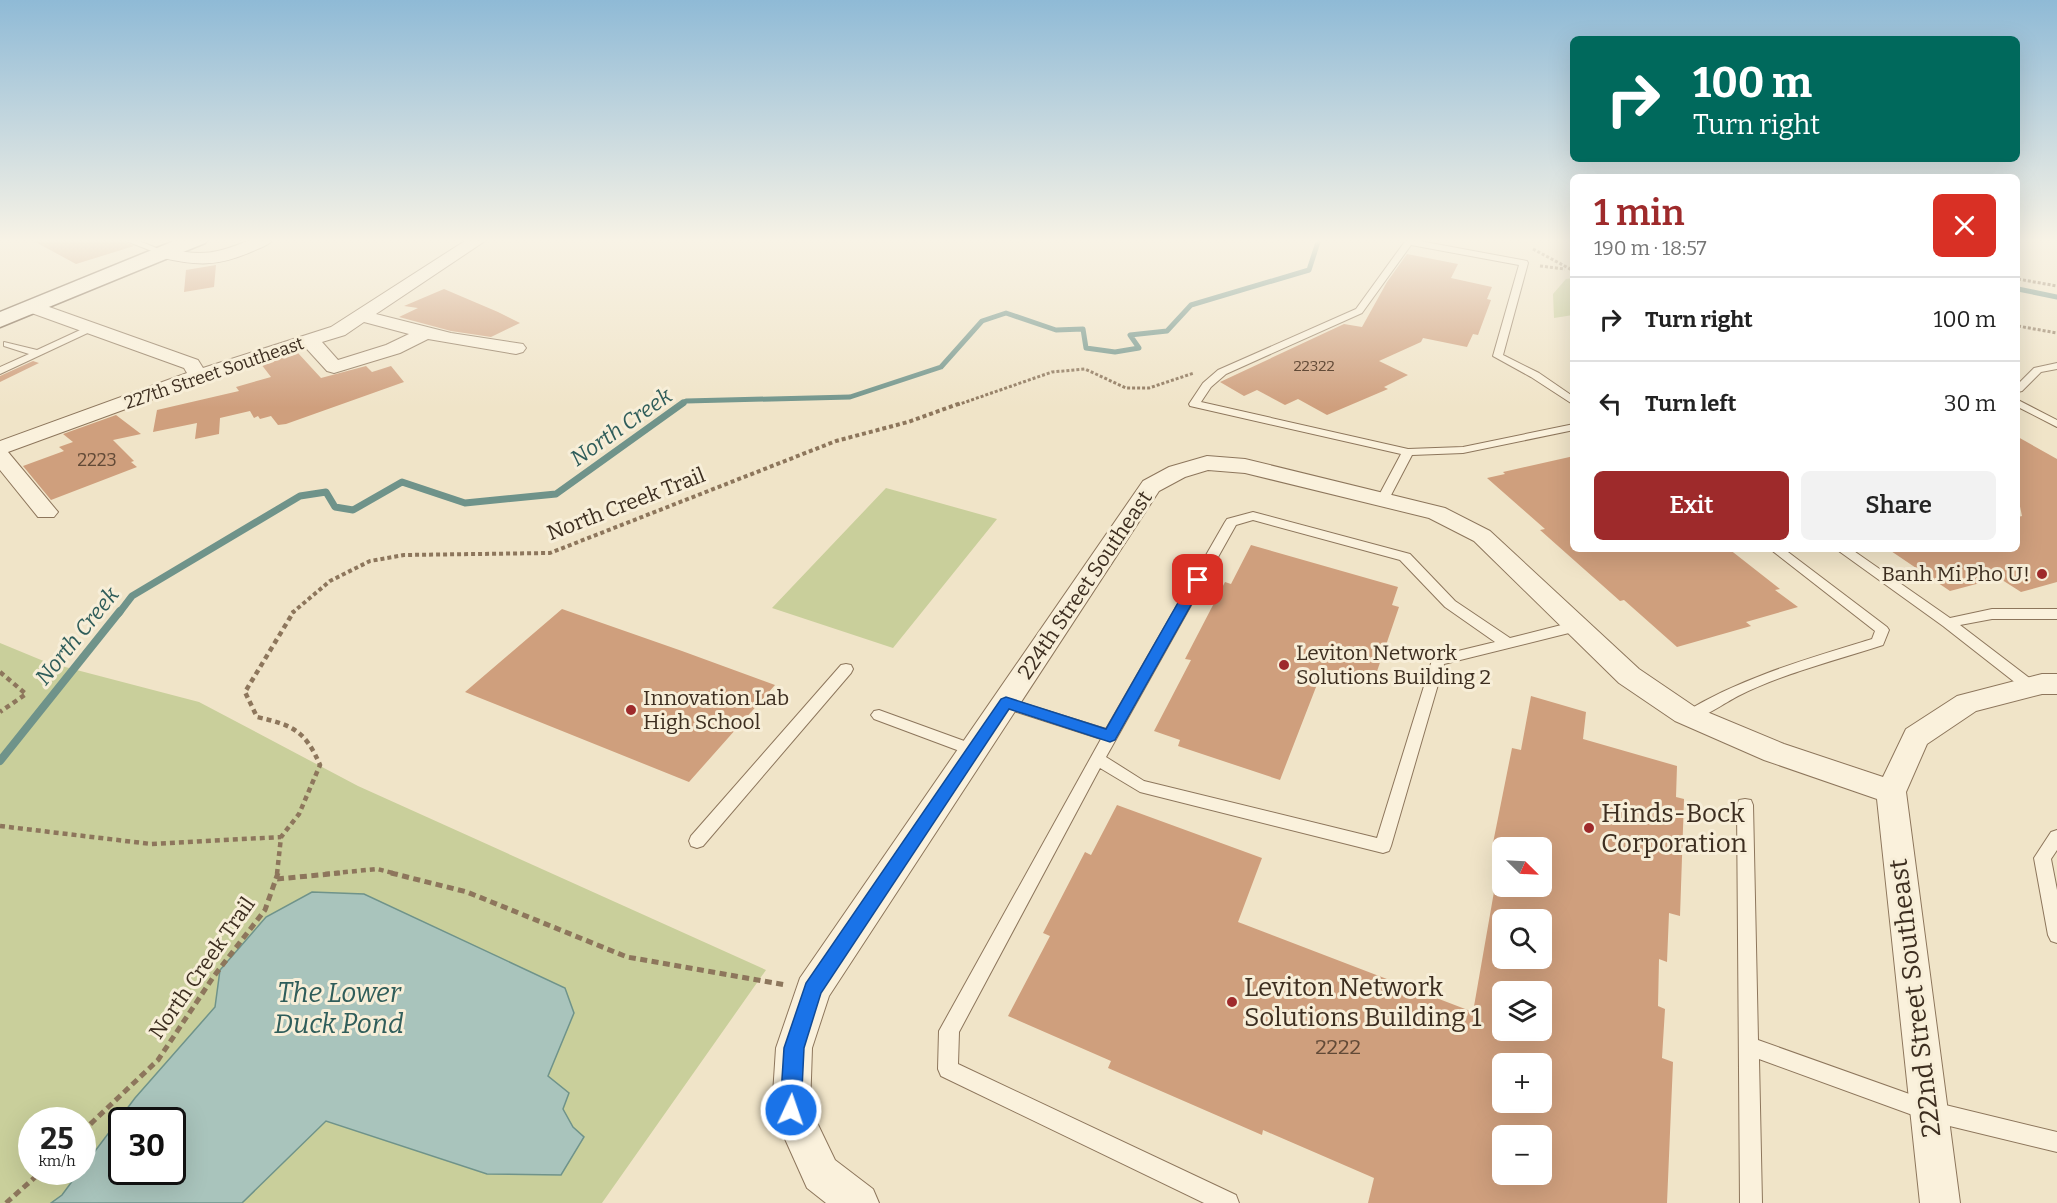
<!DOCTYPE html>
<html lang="en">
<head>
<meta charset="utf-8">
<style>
  body { margin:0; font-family:Bitter,serif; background:#f2f2f2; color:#222; height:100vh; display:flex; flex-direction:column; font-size:22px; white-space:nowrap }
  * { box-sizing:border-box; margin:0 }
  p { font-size:20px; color:#767676 }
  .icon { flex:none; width:33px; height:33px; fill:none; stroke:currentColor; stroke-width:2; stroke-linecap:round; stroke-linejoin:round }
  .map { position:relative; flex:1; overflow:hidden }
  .panel { position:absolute; left:1570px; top:174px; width:450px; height:378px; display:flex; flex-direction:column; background:#fff; border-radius:9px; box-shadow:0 6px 24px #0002 }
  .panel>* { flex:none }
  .hud { position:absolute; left:1570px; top:36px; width:450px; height:126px; border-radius:9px; box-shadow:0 6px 24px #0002; background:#00695c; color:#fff; overflow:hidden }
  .needle { width:39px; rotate:114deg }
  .controls { position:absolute; left:1492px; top:837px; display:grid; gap:12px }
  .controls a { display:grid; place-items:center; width:60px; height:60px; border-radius:9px; background:#fff; box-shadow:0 6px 24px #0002; font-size:30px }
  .speed { position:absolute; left:18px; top:1107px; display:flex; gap:12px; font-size:30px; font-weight:700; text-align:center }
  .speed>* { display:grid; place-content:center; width:78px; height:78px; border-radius:50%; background:#fff; box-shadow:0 6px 24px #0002; line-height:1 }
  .speed small { font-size:15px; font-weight:400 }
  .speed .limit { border:3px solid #111; border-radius:9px; background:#fff; color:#111 }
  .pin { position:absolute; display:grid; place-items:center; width:51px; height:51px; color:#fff; margin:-26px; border-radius:12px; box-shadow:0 3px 9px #0006 }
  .me { position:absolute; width:66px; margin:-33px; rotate:3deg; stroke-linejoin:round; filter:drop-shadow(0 0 4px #0008) }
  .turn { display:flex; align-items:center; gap:21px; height:126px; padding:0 24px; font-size:27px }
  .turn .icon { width:78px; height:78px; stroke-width:2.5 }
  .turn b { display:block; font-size:42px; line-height:51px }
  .round { display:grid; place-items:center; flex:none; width:63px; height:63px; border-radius:9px; background:#f2f2f2 }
  .headline { display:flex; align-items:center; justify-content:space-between; height:102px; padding:0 24px }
  h1 { font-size:36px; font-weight:600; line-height:45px; color:#9e2a2b }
  .button { display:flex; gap:12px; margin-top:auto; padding:12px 24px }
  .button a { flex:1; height:69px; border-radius:9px; background:#9e2a2b; color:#fff; font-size:24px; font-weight:600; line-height:69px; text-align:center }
  .button a+a { background:#f2f2f2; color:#222 }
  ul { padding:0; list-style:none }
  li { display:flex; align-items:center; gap:18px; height:84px; padding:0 24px; border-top:2px solid #e0e0e0 }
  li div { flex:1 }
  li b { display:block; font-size:22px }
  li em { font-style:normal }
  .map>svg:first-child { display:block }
</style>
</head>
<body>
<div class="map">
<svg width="2057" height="1203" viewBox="0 0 2057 1203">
  <rect width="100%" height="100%" fill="#f0e4c8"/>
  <!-- green -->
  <path fill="#c9cf9b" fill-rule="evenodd" d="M1573 278V315L1554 318 1553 294 1566 279Z
    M886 488 997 519 893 648 772 608Z
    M0 643 46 662 199 702 358 786 766 970 602 1203H0ZM32 1120H82V1172H32ZM122 1120H172V1172H122Z"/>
  <!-- water -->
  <path fill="#a9c4bc" stroke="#6f938a" stroke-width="1.5" fill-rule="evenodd" d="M312 892 364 894 565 988 574 1013 548 1076 569 1093 563 1109 573 1127 584 1137 561 1175 487 1174 326 1121 242 1203H51L62 1195 79 1172H82L83 1167 135 1098 215 1007 220 970 266 917ZM172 1120V1172H122V1120Z"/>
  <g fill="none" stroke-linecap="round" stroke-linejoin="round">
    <!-- stream-far2 -->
    <path stroke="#6f938a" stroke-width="5" d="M2018 289 2057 297
      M680 405 686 401 850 397 941 367 982 321 1006 313 1056 330 1083 329 1086 348 1115 352 1139 348 1130 335 1167 331 1191 305 1309 270 1319 239"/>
    <!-- stream-far1 -->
    <path stroke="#6f938a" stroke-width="7" d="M119 613 132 596 300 496 326 492 335 507 353 510 402 482 465 503 556 494 683 403"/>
    <!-- stream -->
    <path stroke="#6f938a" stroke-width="8" d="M0 761 120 611"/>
  </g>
  <!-- building -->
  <path fill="#cf9f7d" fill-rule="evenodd" d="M30 239H119L134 246 76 264Z
    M1407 254 1458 264 1451 278 1492 287 1487 299 1491 300 1478 335 1473 334 1467 347 1423 338 1421 342 1379 361 1408 375 1384 387 1388 389 1327 415 1298 399 1285 405 1257 390 1244 396 1220 382 1344 324 1362 327 1387 282Z
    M216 265 214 287 184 292 186 270Z
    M444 289 498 312 520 323 491 337 451 331 399 317 418 308 404 306Z
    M298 353 321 378 366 366 372 372 391 366 404 382 286 424 278 425 271 416 260 419 258 416 254 418 250 411 220 418 219 434 195 439 197 423 153 432 157 410 239 391 236 387 271 377 261 364Z
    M33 361 39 363 0 382V376Z
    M116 415 141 434 113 440 134 461 131 462 137 467 51 500 23 466 64 451 59 447 73 442 63 434Z
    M2018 437 2057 459V582L2021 592 1999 578 1950 591 1888 549H2018V517L2022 516 2018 497Z
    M1574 456V549H1729L1780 589 1775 590 1798 607 1746 622 1751 626 1677 647 1624 600 1620 601 1540 530 1545 529 1487 478 1505 474 1503 472Z
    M1251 545 1398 587 1392 605 1399 607 1373 683 1323 669 1280 780 1178 746 1180 740 1154 731 1191 660 1185 659 1225 582 1231 584Z
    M562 609 682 651 775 685 689 782 465 692Z
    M1531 696 1586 712 1583 739 1677 766 1676 797 1684 799 1680 916 1669 913 1667 962 1659 959 1658 1006 1665 1009 1662 1058 1673 1062 1667 1203H1368L1374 1178 1263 1130 1262 1135 1108 1068 1111 1061 1008 1016 1050 936 1043 933 1085 852 1091 855 1117 805 1262 858 1238 922 1473 1012 1495 886H1542V848H1492L1512 748 1521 750ZM1503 920H1542V958H1503ZM1503 992H1542V1030H1503ZM1503 1064H1542V1102H1503ZM1503 1136H1542V1174H1503Z"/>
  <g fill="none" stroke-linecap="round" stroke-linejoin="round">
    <defs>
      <path id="service" d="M121 239H134L169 253 162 255Z
        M1409 239 1527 261 1528 263 1503 355 1539 373 1574 397V405L1531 377 1493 356 1519 265 1411 245 1362 313 1226 374 1211 387 1201 402 1408 449 1463 447 1574 424V430L1463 453 1412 455 1389 499 1383 503 1377 499 1401 454 1190 406 1189 404 1203 383 1218 370 1356 309 1406 240Z
        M91 325 96 328 94 330 0 374V367L29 354 4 346V342L37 350Z
        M2057 363V369L2041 372 2022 391 2018 392V384L2034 368Z
        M2018 400 2057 420V427L2018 407Z
        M1253 512 1410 554 1455 601 1510 638 1577 621 1584 626 1577 631 1444 664 1391 846 1389 851 1383 853 1140 792 1100 768 959 1032 958 1064 1236 1195 1239 1203H1204L941 1076 938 1069 939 1031 1101 739 1001 707 999 703 1001 699 1006 698 1106 729 1225 522 1227 519ZM1253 520 1400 560 1445 607 1495 642 1433 657 1377 838 1144 781 1106 757 1236 525Z
        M1770 549H1784L1887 627 1889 630 1883 645C1834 661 1784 673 1738 696 1726 702 1697 723 1685 720L1682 716 1685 712C1743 677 1807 659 1872 639L1875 631Z
        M1836 549H1851L1950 618 1992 609H2057V619H1992L1960 625 2036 683 2038 687 2036 691H2026L1943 626Z
        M846 664 851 665 853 669 851 673 703 846 697 848 691 846 689 841 691 836 841 665Z
        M879 710 978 746 981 750 978 754 973 756 874 719 871 715 874 711Z
        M1745 799 1751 800 1753 805 1758 1040 1929 1101 2057 1132V1152L1929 1121 1759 1059 1762 1203H1740L1737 805 1739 800Z
        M2057 830V850L2051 859 2057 890V943L2051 941 2048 935 2034 858 2051 832Z"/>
      <path id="minor" d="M252 239H274C269 245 260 248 253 251 217 267 197 266 159 257L157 253 165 248C202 257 217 254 252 239Z
        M468 239H488L376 314 451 333 523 344 526 348 523 352 516 354 428 339 400 353 334 373 327 371 306 348 205 380 8 452 58 512 54 517H38L0 470V441L187 373 184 368 26 311 23 307 26 303H38L198 360 203 368 331 327ZM364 322 409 334 386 345 338 360 322 342 345 335Z
        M1207 456 1245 459 1445 508 1490 531 1639 669 1695 707 1784 744 1883 777 1906 729 1957 696 2042 674H2057V694H2042L1976 711 1927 744 1906 792 1960 1203H1920L1877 799 1764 760 1675 721 1619 683 1474 541 1429 518 1245 473 1208 470 1185 477 1159 491 829 996 812 1048 810 1108 835 1160 873 1189 879 1203H826L807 1188 772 1110 776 1048 800 978 1143 481 1169 467Z"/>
      <path id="secondary" d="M179 239H208L205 243 0 327V312Z"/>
    </defs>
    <!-- service casing -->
    <use href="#service" stroke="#8d765c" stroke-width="2"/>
    <!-- minor casing -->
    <use href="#minor" stroke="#8d765c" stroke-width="2"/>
    <!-- secondary casing -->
    <use href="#secondary" stroke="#6f573f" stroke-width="3"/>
    <!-- path-far3 -->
    <path stroke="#8d765c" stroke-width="3" stroke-dasharray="3 2" stroke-linecap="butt" d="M1533 249 1574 271
      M1540 266 1565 269
      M2018 279 2057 286
      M2018 326 2057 333
      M957 405 1052 372 1085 369 1126 388H1149L1194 373"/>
    <!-- path-far2 -->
    <path stroke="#8d765c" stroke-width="4" stroke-dasharray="4 3" stroke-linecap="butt" d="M292 613 330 581 370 561 404 555 550 553 836 441 908 422 961 403"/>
    <!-- path-far1 -->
    <path stroke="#8d765c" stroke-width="4.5" stroke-dasharray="5 4" stroke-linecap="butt" d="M0 672 26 694 0 712
      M0 826 151 844 281 837
      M277 874 281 837 299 814 320 765C305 730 292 725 257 717L245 692 294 611
      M325 874 377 869 397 874"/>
    <!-- path -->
    <path stroke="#8d765c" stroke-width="5" stroke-dasharray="7 4.5" stroke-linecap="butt" d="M391 873 467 892 627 957 786 985
      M277 879 340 873
      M82 1132 158 1060 214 976 265 910 278 873
      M6 1203 41 1172"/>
    <!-- service -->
    <use href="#service" fill="#faf1dc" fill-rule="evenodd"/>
    <!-- minor -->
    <use href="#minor" fill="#faf1dc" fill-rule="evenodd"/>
    <!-- secondary -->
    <use href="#secondary" fill="#faf1dc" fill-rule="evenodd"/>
  </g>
  <!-- sky -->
  <linearGradient id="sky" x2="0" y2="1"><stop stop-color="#8fbad6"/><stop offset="0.59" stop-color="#f8f3e6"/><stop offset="1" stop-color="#f8f3e6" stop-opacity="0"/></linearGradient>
  <rect width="2057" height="408" fill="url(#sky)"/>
  <!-- route -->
  <path fill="#1a73e8" stroke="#114b97" stroke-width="1.5" d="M1198 576 1205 580 1115 740 1110 742 1009 709 821 993 804 1048 801 1110 798 1118 791 1121 783 1118 780 1110 784 1048 806 983 1001 699 1006 697 1106 729 1191 580Z"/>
  <!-- markers -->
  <g fill="#9e2a2b" stroke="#f7eed8" stroke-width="2">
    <circle cx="2042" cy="574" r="6"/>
    <circle cx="1284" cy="665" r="6"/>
    <circle cx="631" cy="710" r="6"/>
    <circle cx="1589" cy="828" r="6"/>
    <circle cx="1232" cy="1002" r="6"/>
  </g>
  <g text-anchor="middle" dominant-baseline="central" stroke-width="6" stroke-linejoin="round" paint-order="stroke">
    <!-- far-number labels -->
    <g font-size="15" fill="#624a37">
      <text x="1314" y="366">22322</text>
    </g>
    <!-- far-street labels -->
    <g font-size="18" fill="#3d2e20" stroke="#f7eed8">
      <text transform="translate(214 373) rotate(-19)">227th Street Southeast</text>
    </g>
    <!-- number labels -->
    <g font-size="18" fill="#624a37">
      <text x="97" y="460">2223</text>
    </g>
    <!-- street labels -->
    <g font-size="21" fill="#3d2e20" stroke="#f7eed8">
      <text transform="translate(626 504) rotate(-21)">North Creek Trail</text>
      <text transform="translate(1085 585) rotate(-56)">224th Street Southeast</text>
      <text transform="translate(202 968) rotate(-55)">North Creek Trail</text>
    </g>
    <!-- poi labels -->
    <g font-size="21" fill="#3d2e20" stroke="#f7eed8" text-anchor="start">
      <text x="2030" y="574" text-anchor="end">Banh Mi Pho U!</text>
      <text x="1296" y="653">Leviton Network<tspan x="1296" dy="24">Solutions Building 2</tspan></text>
      <text x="643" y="698">Innovation Lab<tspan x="643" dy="24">High School</tspan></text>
    </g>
    <!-- near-number labels -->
    <g font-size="21" fill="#624a37">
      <text x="1338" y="1047">2222</text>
    </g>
    <!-- water labels -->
    <g font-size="22" font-style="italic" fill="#2f5d5a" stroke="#f7eed8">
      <text transform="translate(621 427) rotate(-35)">North Creek</text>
      <text transform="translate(77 636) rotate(-51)">North Creek</text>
    </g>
    <!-- near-poi labels -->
    <g font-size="26" fill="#3d2e20" stroke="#f7eed8" text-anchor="start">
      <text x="1601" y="813">Hinds-Bock<tspan x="1601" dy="30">Corporation</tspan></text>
      <text x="1244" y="987">Leviton Network<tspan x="1244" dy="30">Solutions Building 1</tspan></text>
    </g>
    <!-- near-street labels -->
    <g font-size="26" fill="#3d2e20" stroke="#f7eed8">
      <text transform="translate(1915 998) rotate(-97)">222nd Street Southeast</text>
    </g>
    <!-- near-water labels -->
    <g font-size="27" font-style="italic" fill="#2f5d5a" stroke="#f7eed8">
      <text x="339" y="993">The Lower<tspan x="339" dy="31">Duck Pond</tspan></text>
    </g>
  </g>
</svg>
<div class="controls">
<a><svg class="needle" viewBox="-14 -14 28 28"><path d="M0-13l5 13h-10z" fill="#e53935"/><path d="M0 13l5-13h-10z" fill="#767676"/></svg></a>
<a><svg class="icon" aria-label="search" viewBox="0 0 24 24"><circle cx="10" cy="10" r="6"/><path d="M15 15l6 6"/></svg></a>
<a><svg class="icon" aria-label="layers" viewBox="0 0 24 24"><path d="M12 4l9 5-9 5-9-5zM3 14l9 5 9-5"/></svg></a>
<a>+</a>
<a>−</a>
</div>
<div class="speed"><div>25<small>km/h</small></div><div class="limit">30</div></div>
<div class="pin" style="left:1198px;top:580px;background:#d93025"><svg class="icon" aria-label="arrive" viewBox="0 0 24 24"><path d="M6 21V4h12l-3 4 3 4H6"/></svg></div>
<svg class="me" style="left:791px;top:1110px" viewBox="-20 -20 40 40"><circle r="17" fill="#1a73e8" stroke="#fff" stroke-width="3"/><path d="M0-11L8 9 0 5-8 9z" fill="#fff"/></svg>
<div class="hud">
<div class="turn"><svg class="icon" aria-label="right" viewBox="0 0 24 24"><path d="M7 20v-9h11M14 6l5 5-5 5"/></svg><div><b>100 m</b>Turn right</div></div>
</div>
<section class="panel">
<div class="headline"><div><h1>1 min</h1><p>190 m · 18:57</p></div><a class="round" style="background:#d93025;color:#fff"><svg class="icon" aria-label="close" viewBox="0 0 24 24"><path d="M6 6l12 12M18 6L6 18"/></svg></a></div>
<ul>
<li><svg class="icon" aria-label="right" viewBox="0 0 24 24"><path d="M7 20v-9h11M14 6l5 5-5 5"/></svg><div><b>Turn right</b></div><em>100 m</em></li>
<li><svg class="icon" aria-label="left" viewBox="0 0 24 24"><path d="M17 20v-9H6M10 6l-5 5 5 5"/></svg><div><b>Turn left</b></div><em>30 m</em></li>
</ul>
<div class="button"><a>Exit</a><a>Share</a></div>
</section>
</div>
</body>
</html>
